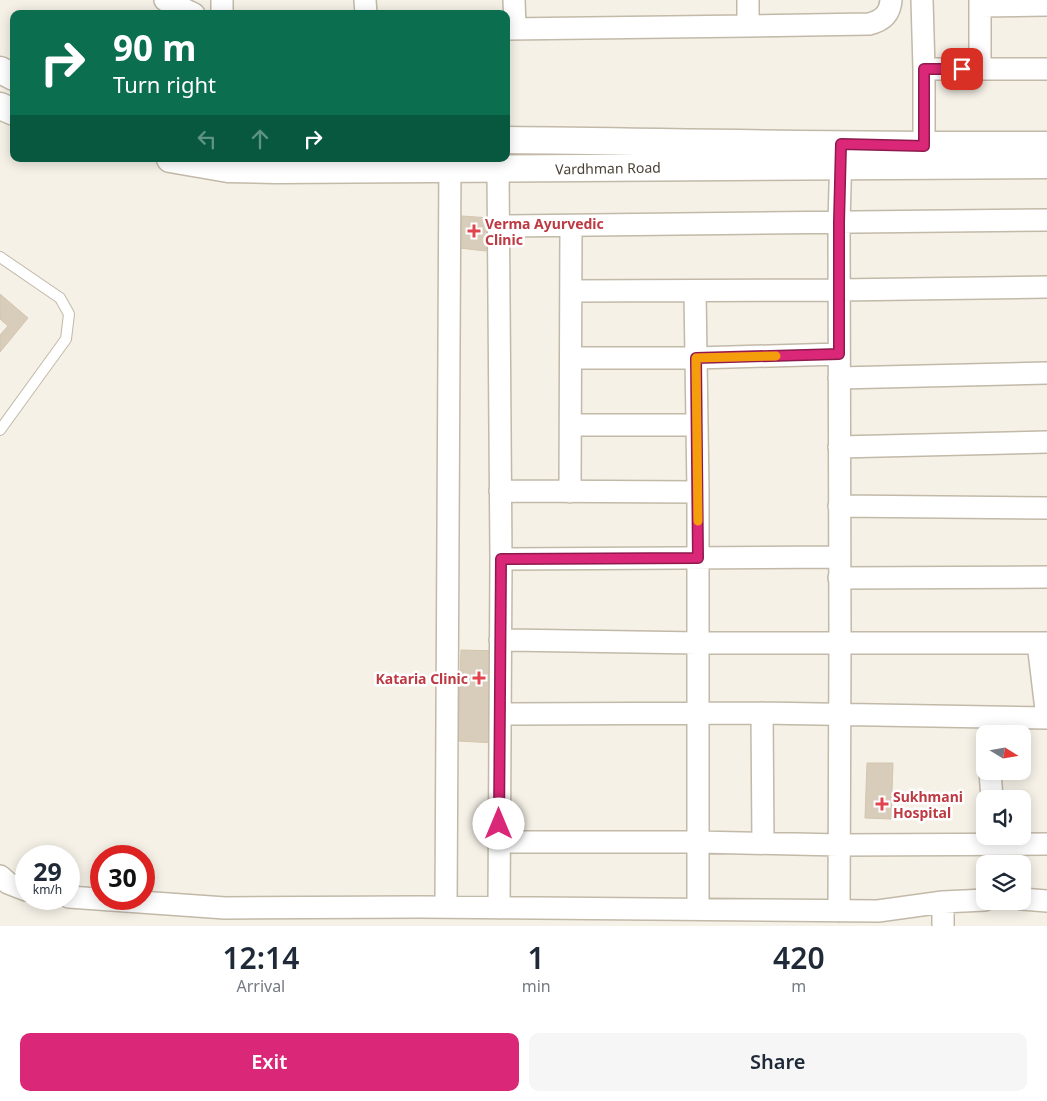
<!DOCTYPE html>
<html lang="en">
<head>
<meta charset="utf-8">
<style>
  body { margin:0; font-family:"Noto Sans",sans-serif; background:#f6f6f7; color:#1f2937; height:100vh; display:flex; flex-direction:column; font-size:19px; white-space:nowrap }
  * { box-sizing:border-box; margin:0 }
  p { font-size:16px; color:#747a83 }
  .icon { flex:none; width:28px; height:28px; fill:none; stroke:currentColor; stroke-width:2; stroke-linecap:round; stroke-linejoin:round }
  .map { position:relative; height:926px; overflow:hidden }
  .panel { display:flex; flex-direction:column; background:#fff; flex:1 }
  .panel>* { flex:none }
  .guide { position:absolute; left:10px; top:10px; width:500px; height:152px; border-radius:10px; box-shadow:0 2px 12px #0003; background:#0b6e4f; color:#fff; overflow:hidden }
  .needle { width:32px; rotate:101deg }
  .controls { position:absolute; left:976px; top:725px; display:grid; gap:10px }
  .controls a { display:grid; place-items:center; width:55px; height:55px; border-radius:10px; background:#fff; box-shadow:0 2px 12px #0003; font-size:25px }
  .speed { position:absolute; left:15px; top:845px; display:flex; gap:10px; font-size:25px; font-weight:700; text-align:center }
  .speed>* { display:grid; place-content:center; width:65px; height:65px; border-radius:50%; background:#fff; box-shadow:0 2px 12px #0003; line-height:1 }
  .speed small { font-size:12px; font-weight:400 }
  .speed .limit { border:8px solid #d22; background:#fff; color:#111 }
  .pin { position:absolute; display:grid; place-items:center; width:42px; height:42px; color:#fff; margin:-21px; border-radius:10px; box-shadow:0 2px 8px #0006 }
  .me { position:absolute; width:55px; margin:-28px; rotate:0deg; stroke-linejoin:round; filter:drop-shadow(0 0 4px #0008) }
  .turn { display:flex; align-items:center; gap:18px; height:105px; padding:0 20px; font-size:22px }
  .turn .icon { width:65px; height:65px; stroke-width:2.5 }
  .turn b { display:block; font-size:35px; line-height:42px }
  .lanes { display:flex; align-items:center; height:48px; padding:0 20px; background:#0003; justify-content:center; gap:25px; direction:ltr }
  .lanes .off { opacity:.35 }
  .eta { display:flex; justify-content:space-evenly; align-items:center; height:85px; text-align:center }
  .eta b { font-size:30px; font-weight:600; line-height:35px }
  .action { display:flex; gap:10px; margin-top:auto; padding:10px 20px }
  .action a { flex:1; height:58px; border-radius:10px; background:#db2777; color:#fff; font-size:20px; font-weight:600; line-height:58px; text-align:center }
  .action a+a { background:#f6f6f7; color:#1f2937 }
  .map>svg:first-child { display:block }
</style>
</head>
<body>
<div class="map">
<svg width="1047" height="926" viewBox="0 0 1047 926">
  <rect width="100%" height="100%" fill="#f5f1e7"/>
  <!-- building -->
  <path fill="#d8cdbb" stroke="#d4c5ad" d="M462 216 490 218 486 251 459 248Z
    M0 294 28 318 0 352V335L8 326 0 319Z
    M461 650 499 651 496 743 458 741Z
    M867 763H893L891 819 865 818Z"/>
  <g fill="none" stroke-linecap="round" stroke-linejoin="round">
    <defs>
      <path id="service" d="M0 257 60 298 69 314 66 339 0 430"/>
      <path id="minor" d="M165 0 194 14
        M222 0V14
        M365 0 366 14
        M514 0 515 28
        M922 0 924 69V146
        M980 0V69H1047
        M980 6 1047 5
        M748 26V0
        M506 29 748 26 869 24C882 21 890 14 891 0
        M924 69H980
        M498 170 501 559 499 908
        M499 226 1047 220
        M571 291 839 290 1047 287
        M695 291 698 492V909
        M571 358H696L839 354
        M839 378 1047 373
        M571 425H697
        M839 447 1047 442
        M500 491 698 492
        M570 492 571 226
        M839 506 1047 508
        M501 559 839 557
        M839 578 1047 577
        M500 640 698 643H1047
        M1038 643 1047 718
        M762 713 763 843
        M500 714 762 713 1047 718
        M990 771 992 799
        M499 842H698L839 845 1047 844
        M0 876 8 883 26 890
        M69 897 225 908 419 907 878 911 943 902 985 900
        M1022 899 1047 901
        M446 907 450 159
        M839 911 840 642 839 222 841 151
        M943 926V902"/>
      <path id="tertiary" d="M0 70 14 77
        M0 106 14 112
        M506 140C686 142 867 146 1047 145
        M170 159 228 169 275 170 1047 165"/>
    </defs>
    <!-- service casing -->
    <use href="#service" stroke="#c2b9a8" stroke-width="12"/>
    <!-- minor casing -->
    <use href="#minor" stroke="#c2b9a8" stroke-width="24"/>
    <!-- tertiary casing -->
    <use href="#tertiary" stroke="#c2b9a8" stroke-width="29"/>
    <!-- service -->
    <use href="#service" stroke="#fff" stroke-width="10"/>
    <!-- minor -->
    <use href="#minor" stroke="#fff" stroke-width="21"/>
    <!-- tertiary -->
    <use href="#tertiary" stroke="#fff" stroke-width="26"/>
  </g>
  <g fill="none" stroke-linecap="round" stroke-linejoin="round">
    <defs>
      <path id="route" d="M499 824 501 559 698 558 696 358 839 354V222L841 144 924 146V69H962"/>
    </defs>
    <!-- route casing -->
    <use href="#route" stroke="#8e194d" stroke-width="12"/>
    <!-- route -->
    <use href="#route" stroke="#db2777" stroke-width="9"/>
    <!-- slow -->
    <path stroke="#f59e0b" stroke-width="9" d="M698 521 696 358 776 356"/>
  </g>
  <!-- markers -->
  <g fill="#e0444e" stroke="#fff" stroke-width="2">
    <path d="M471.5 223.5h5v5h5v5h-5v5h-5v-5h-5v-5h5z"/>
    <path d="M476.5 670.5h5v5h5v5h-5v5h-5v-5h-5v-5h5z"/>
    <path d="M879.5 796.5h5v5h5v5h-5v5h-5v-5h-5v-5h5z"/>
  </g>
  <g text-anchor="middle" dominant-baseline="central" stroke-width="5" stroke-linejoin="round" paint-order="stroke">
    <!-- street labels -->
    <g font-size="14" fill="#494135" stroke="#fff">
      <text transform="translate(608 168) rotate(-1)">Vardhman Road</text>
    </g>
    <!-- health labels -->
    <g font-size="14" font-weight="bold" fill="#be3a42" stroke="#fff" text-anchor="start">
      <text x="485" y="223">Verma Ayurvedic<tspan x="485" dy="16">Clinic</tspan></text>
      <text x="468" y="678" text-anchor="end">Kataria Clinic</text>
      <text x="893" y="796">Sukhmani<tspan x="893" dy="16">Hospital</tspan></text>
    </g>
  </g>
</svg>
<div class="controls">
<a><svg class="needle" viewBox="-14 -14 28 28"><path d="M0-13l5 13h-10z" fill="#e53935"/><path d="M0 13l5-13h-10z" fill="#747a83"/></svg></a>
<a><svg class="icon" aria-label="sound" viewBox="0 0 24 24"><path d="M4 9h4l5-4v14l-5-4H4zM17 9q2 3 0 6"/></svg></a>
<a><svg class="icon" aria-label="layers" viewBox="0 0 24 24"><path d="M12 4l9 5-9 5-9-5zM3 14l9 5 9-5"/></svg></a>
</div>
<div class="speed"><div>29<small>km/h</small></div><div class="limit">30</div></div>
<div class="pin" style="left:962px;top:69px;background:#d93025"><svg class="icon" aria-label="arrive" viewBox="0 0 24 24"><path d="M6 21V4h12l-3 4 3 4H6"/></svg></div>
<svg class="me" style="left:499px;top:824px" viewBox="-20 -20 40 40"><circle r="19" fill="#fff"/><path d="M0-13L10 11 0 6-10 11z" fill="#db2777"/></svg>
<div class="guide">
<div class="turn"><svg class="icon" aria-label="right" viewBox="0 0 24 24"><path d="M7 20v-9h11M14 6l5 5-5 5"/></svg><div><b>90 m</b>Turn right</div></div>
<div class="lanes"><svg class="icon off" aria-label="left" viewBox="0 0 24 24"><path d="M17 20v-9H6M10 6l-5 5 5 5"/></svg><svg class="icon off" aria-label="ahead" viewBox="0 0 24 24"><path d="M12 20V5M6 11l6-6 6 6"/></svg><svg class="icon" aria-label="right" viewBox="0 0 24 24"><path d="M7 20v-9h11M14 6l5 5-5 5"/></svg></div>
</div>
</div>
<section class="panel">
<div class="eta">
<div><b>12:14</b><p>Arrival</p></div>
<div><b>1</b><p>min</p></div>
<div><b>420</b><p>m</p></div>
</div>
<div class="action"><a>Exit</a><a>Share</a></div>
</section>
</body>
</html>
